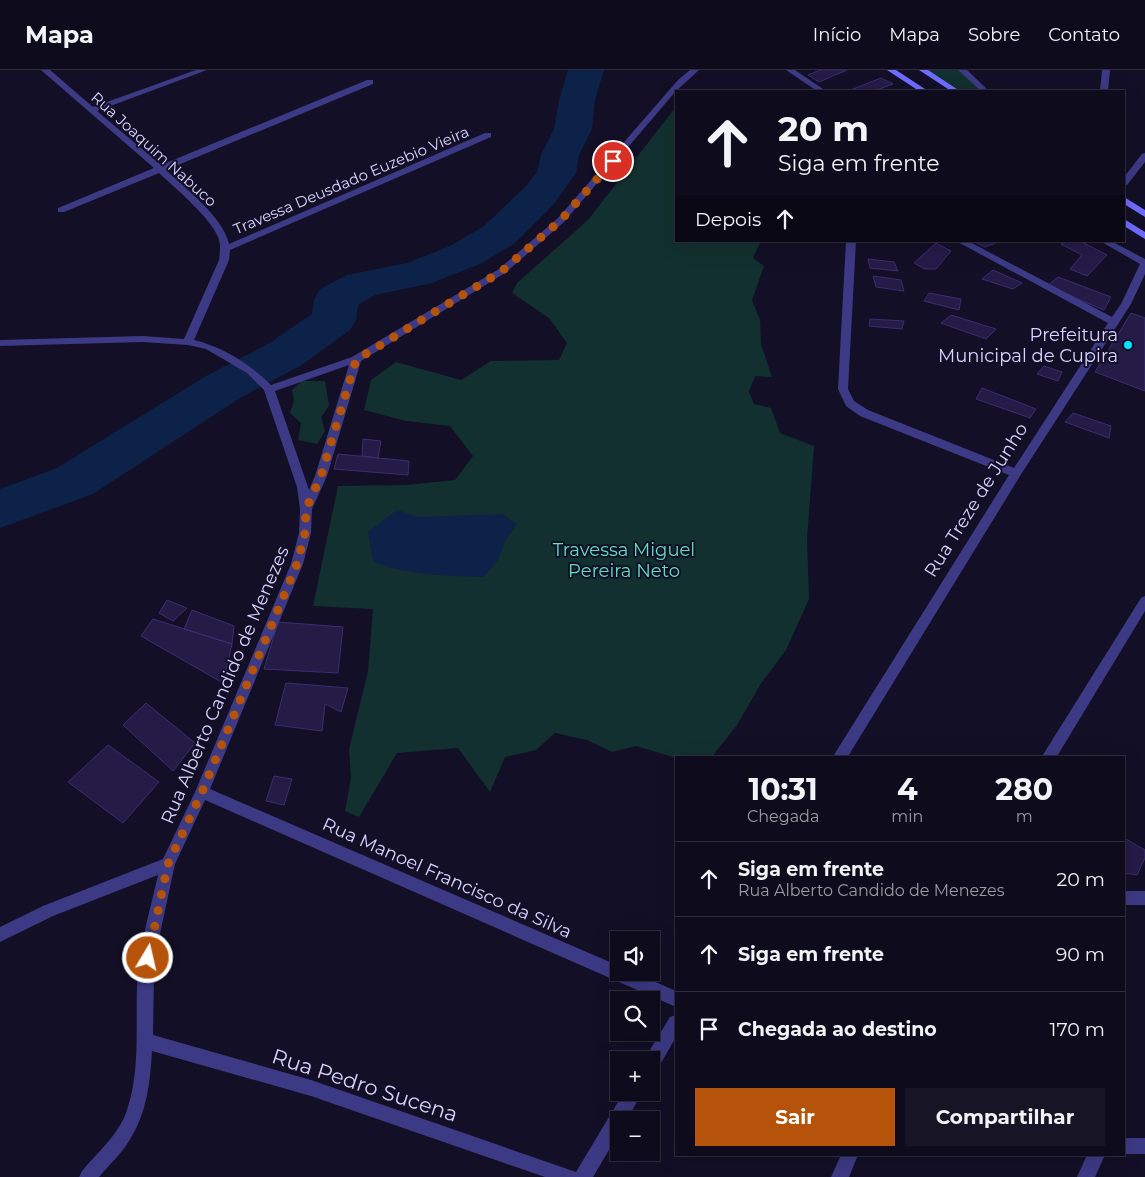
<!DOCTYPE html>
<html lang="pt">
<head>
<meta charset="utf-8">
<style>
  body { margin:0; font-family:Montserrat,sans-serif; background:#171425; color:#f1f3f6; height:100vh; display:flex; flex-direction:column; font-size:19px; white-space:nowrap }
  * { box-sizing:border-box; margin:0 }
  p { font-size:16px; color:#9b9ba3 }
  .icon { flex:none; width:28px; height:28px; fill:none; stroke:currentColor; stroke-width:2; stroke-linecap:round; stroke-linejoin:round }
  .map { position:relative; flex:1; overflow:hidden }
  .panel { position:absolute; left:675px; top:686px; width:450px; height:400px; display:flex; flex-direction:column; background:#0e0b1c; border-radius:0px; box-shadow:0 5px 20px #0002,0 0 0 1px #2e2b3b }
  .panel>* { flex:none }
  .banner { position:absolute; left:675px; top:20px; width:450px; height:152px; border-radius:0px; box-shadow:0 5px 20px #0002,0 0 0 1px #2e2b3b; background:#0e0b1c; color:#f1f3f6; overflow:hidden }
  .tools { position:absolute; left:610px; top:861px; display:grid; gap:10px }
  .tools a { display:grid; place-items:center; width:50px; height:50px; border-radius:0px; background:#0e0b1c; box-shadow:0 5px 20px #0002,0 0 0 1px #2e2b3b; font-size:25px }
  .pin { position:absolute; display:grid; place-items:center; width:42px; height:42px; color:#fff; margin:-21px; border:2px solid #fff; border-radius:50%; box-shadow:0 1px 5px #0007 }
  .me { position:absolute; width:55px; margin:-28px; rotate:9deg; stroke-linejoin:round; filter:drop-shadow(0 0 4px #0008) }
  .turn { display:flex; align-items:center; gap:18px; height:105px; padding:0 20px; font-size:22px }
  .turn .icon { width:65px; height:65px; stroke-width:2.5 }
  .turn b { display:block; font-size:35px; line-height:42px }
  .then { display:flex; align-items:center; height:48px; padding:0 20px; background:#0003; gap:10px; font-size:19px }
  .eta { display:flex; justify-content:space-evenly; align-items:center; height:85px; text-align:center }
  .eta b { font-size:30px; font-weight:700; line-height:35px }
  .button { display:flex; gap:10px; margin-top:auto; padding:10px 20px }
  .button a { flex:1; height:58px; border-radius:0px; background:#b45309; color:#fff; font-size:20px; font-weight:700; line-height:58px; text-align:center }
  .button a+a { background:#171425; color:#f1f3f6 }
  ul { padding:0; list-style:none }
  li { display:flex; align-items:center; gap:15px; height:75px; padding:0 20px; border-top:1px solid #2e2b3b }
  li div { flex:1 }
  li b { display:block; font-size:19px }
  li em { font-style:normal }
  header { display:flex; align-items:center; gap:30px; box-sizing:border-box; height:70px; padding:0 25px; background:#0e0b1c; border-bottom:1px solid #2e2b3b }
  header strong { font-size:24px }
  nav { display:flex; gap:28px; margin-inline-start:auto; font-size:18px }
  .map>svg:first-child { display:block }
</style>
</head>
<body>
<header>
<strong>Mapa</strong>
<nav><a>Início</a><a>Mapa</a><a>Sobre</a><a>Contato</a></nav>
</header>
<div class="map">
<svg width="1145" height="1107" viewBox="0 0 1145 1107">
  <rect width="100%" height="100%" fill="#130f26"/>
  <!-- green -->
  <path fill="#12302f" d="M927 0H964L986 21H961Z
    M675 38 676 171H761L753 188 764 196 752 230 760 250 761 274 772 307 755 306 749 322 754 334 771 338 780 363 814 376 807 469 809 529 786 580 760 615 737 655 711 688H676L636 676 612 682 587 670 555 663 536 680 505 687 490 722 458 678 397 683 359 747 345 741 351 708 349 679 368 601 373 539 313 536 338 416 408 415 455 410 473 386 450 356 406 351 364 340 371 310 396 292 461 310 491 291 559 290 567 273 549 248 512 223 517 213 588 150Z
    M302 311H325L329 336 321 347 325 361 317 374 298 370 301 353 290 343 294 330 292 320Z"/>
  <!-- water -->
  <path fill="#0c2248" d="M397 440 419 447 502 444 517 454 505 471 498 490 484 507C446 506 408 505 373 492L368 462Z"/>
  <g fill="none" stroke-linecap="round" stroke-linejoin="round">
    <!-- river -->
    <path fill="#0c2248" fill-rule="evenodd" d="M568 0H604L595 30 592 59 579 85 576 103 553 135 514 174 480 194 432 213 375 225 358 235 356 250 350 260 300 296 240 328 93 424 0 458V419L57 398 206 306 268 274 312 244 314 229 320 219 347 205 407 193 450 176 484 156 525 117 537 102 541 85 554 59 559 30Z"/>
  </g>
  <!-- building -->
  <path fill="#241b47" stroke="#3b2d73" d="M820 0H847L819 12 808 5Z
    M881 8 893 14 874 21H848Z
    M973 171H1001L985 177Z
    M1070 171H1080L1107 185 1087 206 1070 199 1082 185 1061 174Z
    M936 173 951 181 936 199H925L914 193Z
    M868 189 894 192 898 201 870 198Z
    M993 200 1022 213 1013 219 982 209Z
    M873 206 901 210 904 221 876 217Z
    M1058 207 1111 227 1104 240 1047 216Z
    M929 223 961 229 959 240 924 231Z
    M1131 243 1145 248V321L1095 302Z
    M951 245 996 259 986 269 941 253Z
    M870 249 904 251 902 259 869 256Z
    M1044 296 1062 302 1058 311 1037 304Z
    M982 318 1036 339 1030 348 976 329Z
    M1073 343 1111 356 1109 368 1065 352Z
    M363 369 381 371 378 388 362 386Z
    M338 384 409 391 408 405 334 399Z
    M167 530 187 538 173 551 159 543Z
    M192 540 234 556 232 574 184 559Z
    M153 549 232 574 223 613 141 566Z
    M278 552 343 557 338 603 264 599Z
    M286 613 348 618 341 642 325 634 322 661 275 655Z
    M146 633 195 673 173 701 123 655Z
    M108 675 159 712 123 753 68 712Z
    M274 706 292 709 284 735 266 731Z
    M1124 768 1145 780V788L1137 805 1124 803Z"/>
  <g fill="none" stroke-linecap="round" stroke-linejoin="round">
    <!-- minor -->
    <path fill="#3d3a85" fill-rule="evenodd" d="M41 0H50L93 37 196 0H207L97 41 161 95 367 10H373V14L166 100C186 119 223 147 229 174L485 63H491V67L230 180 229 190 194 270C223 277 250 294 271 315L352 287 499 199 558 148 678 10 690 0H699L676 21 564 152 505 203 361 291 327 406 312 439 311 463 303 494 210 719 619 896V902H633L676 921V937L205 730 175 794 158 873 154 903 153 965 311 1010 576 1102 624 1022H642L627 1050H619V1063L593 1107H545L311 1026 152 981C150 1013 147 1043 129 1071 121 1084 109 1095 99 1107H79L82 1101C98 1082 120 1063 127 1040 142 996 134 947 138 902 141 869 151 837 158 805L53 846 0 872V857L43 836 163 789 195 722 291 494 299 463 300 439 297 417 264 320 247 303 206 279 188 275 143 272 0 276V270L143 266 184 269 219 190C220 182 221 174 218 167 210 147 175 118 159 103L64 142H58V138L154 98ZM349 295 315 406 309 420 275 321Z
      M786 0H795L826 21H817Z
      M958 0H967L989 21H981Z
      M1102 0H1110L1108 21H1100Z
      M1145 83V92L1127 115 1124 116V107L1142 84Z
      M846 171H856L848 319 854 331 868 340 1014 398 1108 253 956 171H968L1112 247 1121 234 1140 194 1100 171H1111L1145 189V204L1131 234 1020 406 847 688H832L1009 405 860 346 846 336 838 319Z
      M1145 526V541L1056 688H1041L1141 528Z
      M1124 821H1145V835H1124Z
      M676 945V967L657 1000 651 1002V990H645V988L670 947Z
      M1124 1068H1145V1084H1124Z
      M841 1085H858L849 1107H831Z
      M1087 1085H1105L1095 1107H1077Z"/>
    <!-- secondary -->
    <path fill="#6f6bff" fill-rule="evenodd" d="M887 0H896L928 21H919Z
      M919 0H928L960 21H951Z
      M1124 127 1145 140V147L1124 134Z
      M1124 149 1145 162V169L1124 156Z"/>
  </g>
  <g fill="none" stroke-linecap="round" stroke-linejoin="round">
    <!-- route -->
    <path stroke="#b45309" stroke-width="9" stroke-dasharray="0 16.2" d="M148 888 168 794 202 722 297 494 305 463 306 439 321 406 356 290 502 201 561 150 613 91"/>
  </g>
  <!-- markers -->
  <circle fill="#00e5ff" stroke="#130f26" stroke-width="2" cx="1128" cy="275" r="5"/>
  <g text-anchor="middle" dominant-baseline="central" stroke-width="4" stroke-linejoin="round" paint-order="stroke">
    <!-- far-street labels -->
    <g font-size="15" fill="#d9d4ff" stroke="#130f26">
      <text transform="translate(154 79) rotate(42)">Rua Joaquim Nabuco</text>
      <text transform="translate(351 110) rotate(-23)">Travessa Deusdado Euzebio Vieira</text>
    </g>
    <!-- poi labels -->
    <g font-size="18" fill="#d9d4ff" stroke="#130f26" text-anchor="end">
      <text x="1118" y="265">Prefeitura<tspan x="1118" dy="21">Municipal de Cupira</tspan></text>
    </g>
    <!-- street labels -->
    <g font-size="18" fill="#d9d4ff" stroke="#130f26">
      <text transform="translate(976 430) rotate(-58)">Rua Treze de Junho</text>
      <text transform="translate(225 615) rotate(-67)">Rua Alberto Candido de Menezes</text>
      <text transform="translate(447 808) rotate(24)">Rua Manoel Francisco da Silva</text>
    </g>
    <!-- park labels -->
    <g font-size="18" fill="#5fe0c0" stroke="#130f26">
      <text x="624" y="480">Travessa Miguel<tspan x="624" dy="21">Pereira Neto</tspan></text>
    </g>
    <!-- near-street labels -->
    <g font-size="21" fill="#d9d4ff" stroke="#130f26">
      <text transform="translate(365 1015) rotate(18)">Rua Pedro Sucena</text>
    </g>
  </g>
</svg>
<div class="tools">
<a><svg class="icon" aria-label="sound" viewBox="0 0 24 24"><path d="M4 9h4l5-4v14l-5-4H4zM17 9q2 3 0 6"/></svg></a>
<a><svg class="icon" aria-label="search" viewBox="0 0 24 24"><circle cx="10" cy="10" r="6"/><path d="M15 15l6 6"/></svg></a>
<a>+</a>
<a>−</a>
</div>
<div class="pin" style="left:613px;top:91px;background:#d93025"><svg class="icon" aria-label="arrive" viewBox="0 0 24 24"><path d="M6 21V4h12l-3 4 3 4H6"/></svg></div>
<svg class="me" style="left:148px;top:888px" viewBox="-20 -20 40 40"><circle r="17" fill="#b45309" stroke="#fff" stroke-width="3"/><path d="M0-11L8 9 0 5-8 9z" fill="#fff"/></svg>
<div class="banner">
<div class="turn"><svg class="icon" aria-label="ahead" viewBox="0 0 24 24"><path d="M12 20V5M6 11l6-6 6 6"/></svg><div><b>20 m</b>Siga em frente</div></div>
<div class="then">Depois<svg class="icon" aria-label="ahead" viewBox="0 0 24 24"><path d="M12 20V5M6 11l6-6 6 6"/></svg></div>
</div>
<section class="panel">
<div class="eta">
<div><b>10:31</b><p>Chegada</p></div>
<div><b>4</b><p>min</p></div>
<div><b>280</b><p>m</p></div>
</div>
<ul>
<li><svg class="icon" aria-label="ahead" viewBox="0 0 24 24"><path d="M12 20V5M6 11l6-6 6 6"/></svg><div><b>Siga em frente</b><p>Rua Alberto Candido de Menezes</p></div><em>20 m</em></li>
<li><svg class="icon" aria-label="ahead" viewBox="0 0 24 24"><path d="M12 20V5M6 11l6-6 6 6"/></svg><div><b>Siga em frente</b></div><em>90 m</em></li>
<li><svg class="icon" aria-label="arrive" viewBox="0 0 24 24"><path d="M6 21V4h12l-3 4 3 4H6"/></svg><div><b>Chegada ao destino</b></div><em>170 m</em></li>
</ul>
<div class="button"><a>Sair</a><a>Compartilhar</a></div>
</section>
</div>
</body>
</html>
